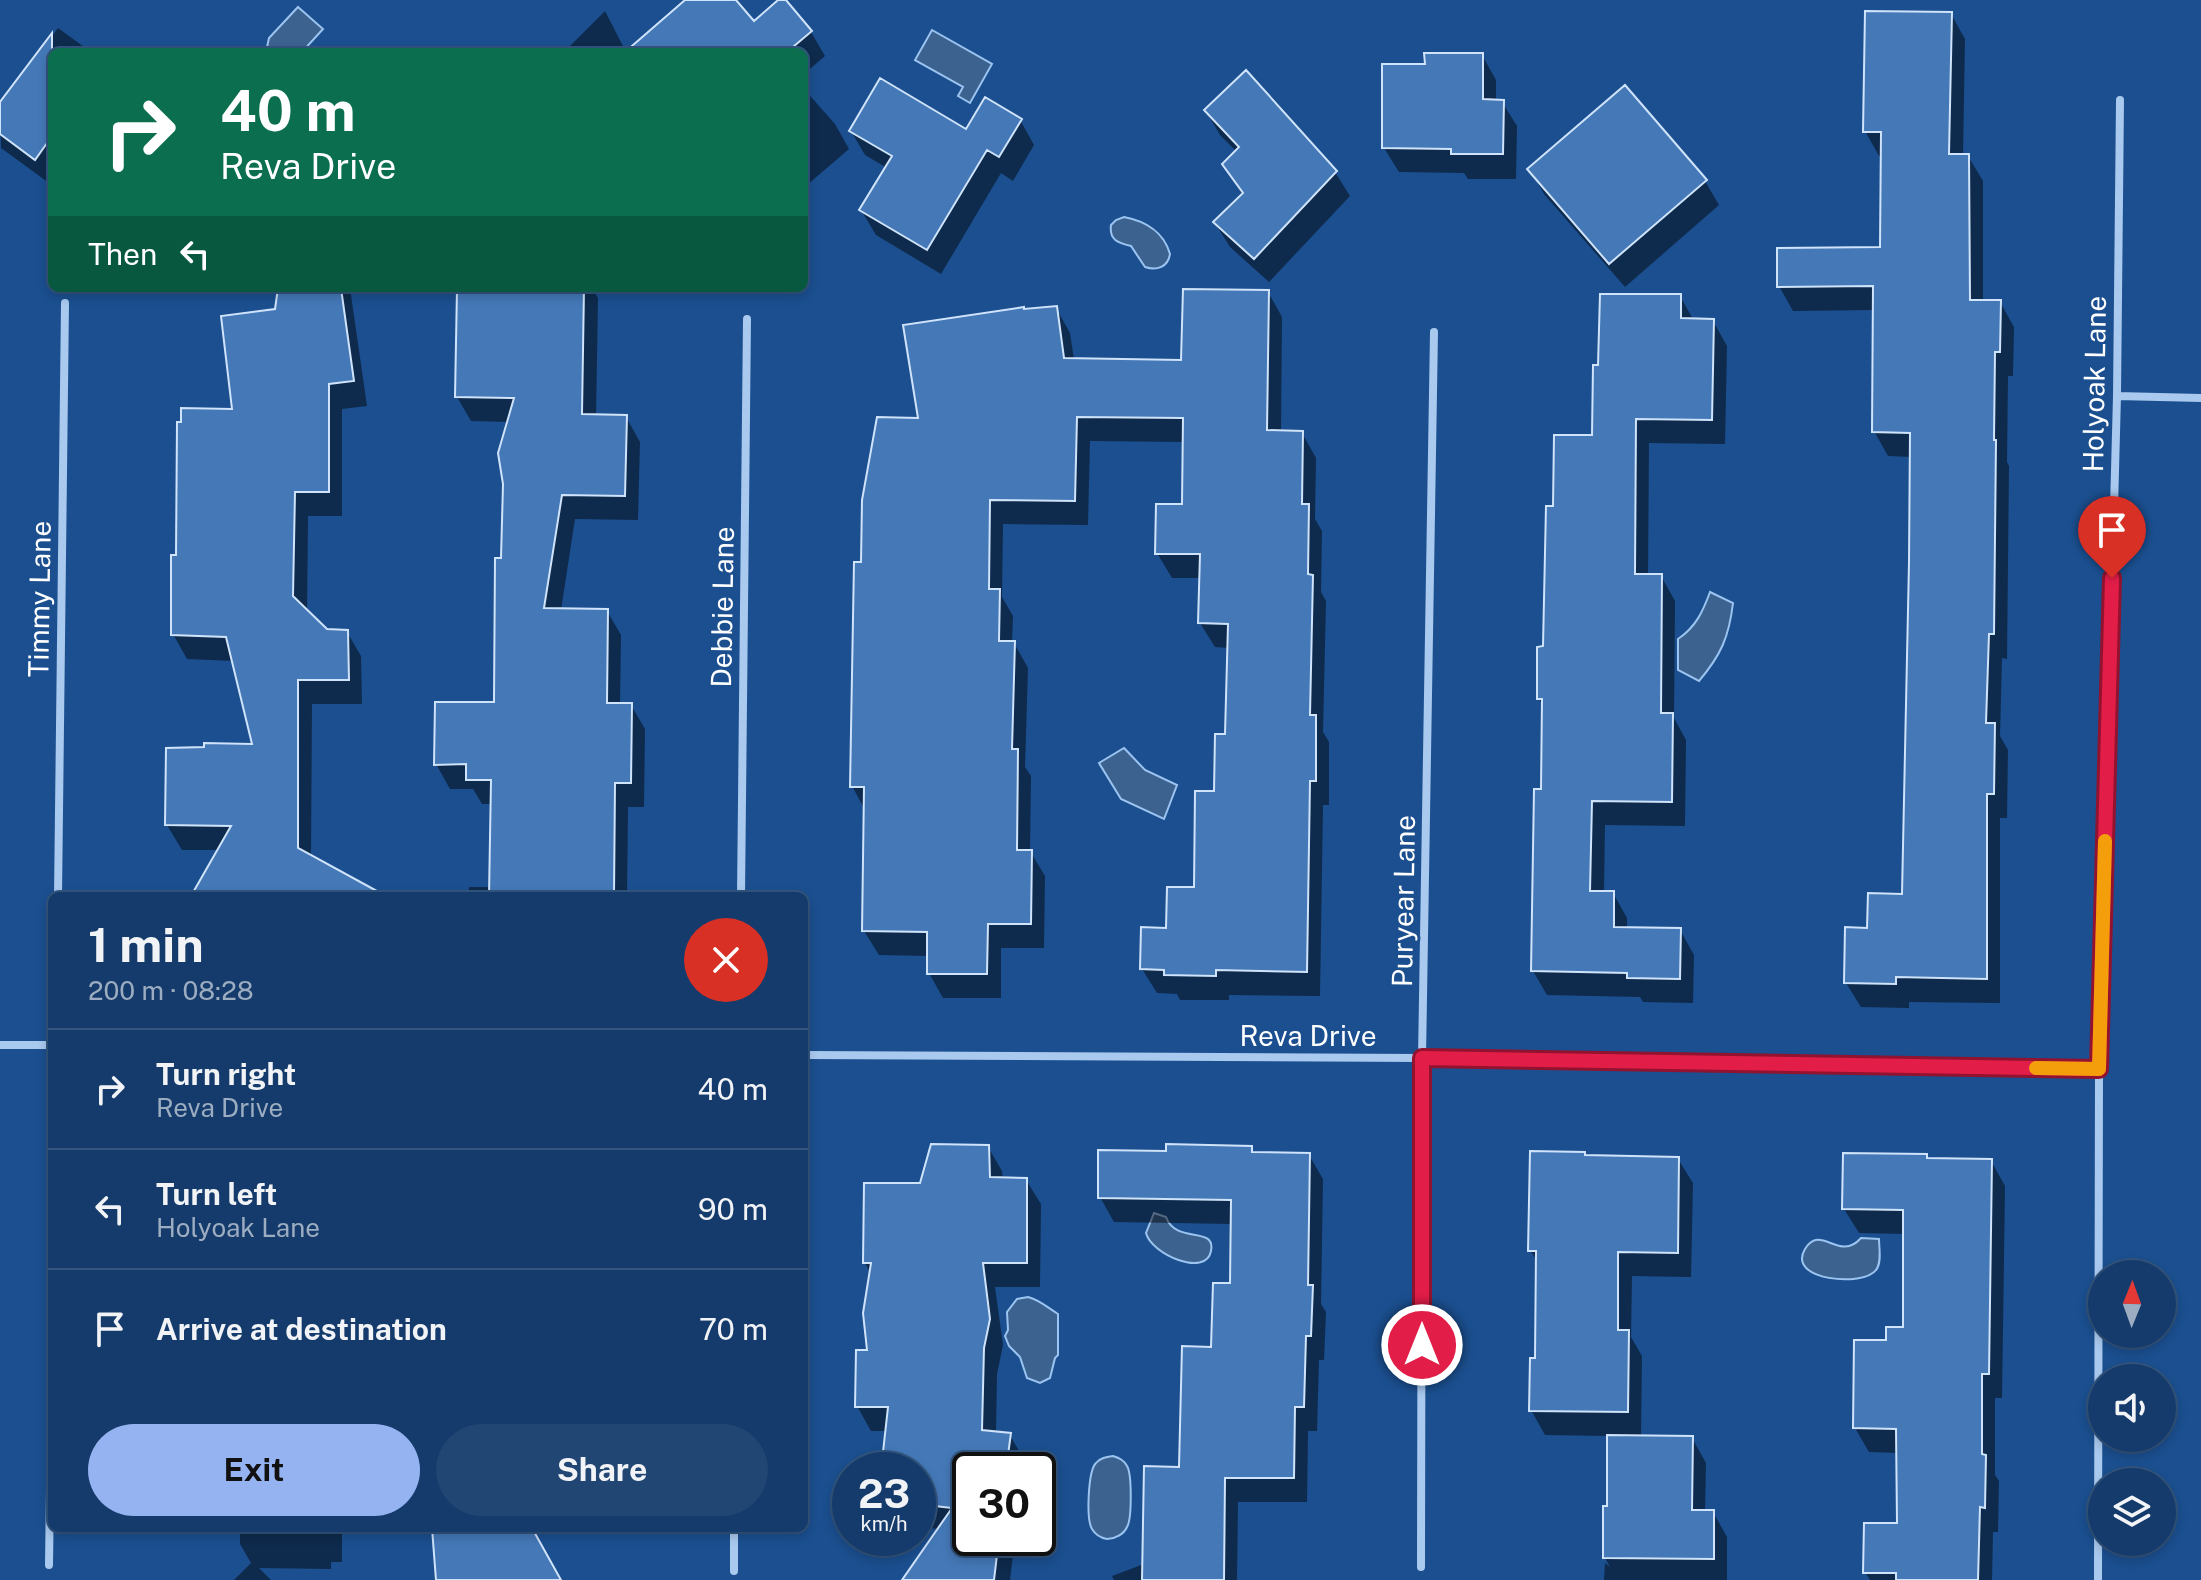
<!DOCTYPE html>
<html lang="en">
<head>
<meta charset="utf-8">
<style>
  body { margin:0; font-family:"Public Sans",sans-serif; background:#214673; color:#f1f3f6; height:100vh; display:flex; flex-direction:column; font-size:30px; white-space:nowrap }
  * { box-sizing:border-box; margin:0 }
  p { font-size:26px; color:#9dadc1 }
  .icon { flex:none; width:44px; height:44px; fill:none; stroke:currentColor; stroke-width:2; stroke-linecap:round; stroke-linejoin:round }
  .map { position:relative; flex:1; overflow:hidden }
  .drawer { position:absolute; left:48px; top:892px; width:760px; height:640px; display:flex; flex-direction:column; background:#143b6b; border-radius:12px; box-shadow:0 4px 12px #0003,0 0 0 2px #33557e }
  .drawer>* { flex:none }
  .top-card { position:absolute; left:48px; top:48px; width:760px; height:244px; border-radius:12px; box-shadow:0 4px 12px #0003,0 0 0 2px #33557e; background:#0b6e4f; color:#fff; overflow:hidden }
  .needle { width:52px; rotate:1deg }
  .tools { position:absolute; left:2088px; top:1260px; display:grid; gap:16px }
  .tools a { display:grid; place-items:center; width:88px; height:88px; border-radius:50%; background:#143b6b; box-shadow:0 4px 12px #0003,0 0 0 2px #33557e; font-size:40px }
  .speed { position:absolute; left:832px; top:1452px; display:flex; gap:16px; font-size:40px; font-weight:700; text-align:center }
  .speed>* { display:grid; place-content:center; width:104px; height:104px; border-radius:50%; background:#143b6b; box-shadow:0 4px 12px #0003,0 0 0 2px #33557e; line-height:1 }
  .speed small { font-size:20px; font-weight:400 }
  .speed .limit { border:4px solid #111; border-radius:12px; background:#fff; color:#111 }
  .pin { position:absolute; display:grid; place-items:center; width:68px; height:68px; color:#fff; margin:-82px -34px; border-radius:50% 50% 50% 0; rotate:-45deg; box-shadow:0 0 8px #0007 }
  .pin .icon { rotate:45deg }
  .me { position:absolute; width:88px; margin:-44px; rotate:0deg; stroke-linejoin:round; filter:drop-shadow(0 0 6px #0008) }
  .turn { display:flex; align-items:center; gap:28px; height:168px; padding:0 40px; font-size:36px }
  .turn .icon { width:104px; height:104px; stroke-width:2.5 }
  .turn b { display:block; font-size:56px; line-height:68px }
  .then { display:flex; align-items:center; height:76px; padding:0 40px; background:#0003; gap:16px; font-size:30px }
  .round { display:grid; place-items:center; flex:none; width:84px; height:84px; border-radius:42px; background:#214673 }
  .headline { display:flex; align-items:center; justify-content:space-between; height:136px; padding:0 40px }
  h1 { font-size:48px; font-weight:700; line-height:60px }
  .action { display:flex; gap:16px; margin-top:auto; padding:16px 40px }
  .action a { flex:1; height:92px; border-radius:48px; background:#95b2f1; color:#111; font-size:32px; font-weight:700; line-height:92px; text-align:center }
  .action a+a { background:#214673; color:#f1f3f6 }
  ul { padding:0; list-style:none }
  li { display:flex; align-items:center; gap:24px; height:120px; padding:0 40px; border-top:2px solid #33557e }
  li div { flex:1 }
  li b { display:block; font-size:30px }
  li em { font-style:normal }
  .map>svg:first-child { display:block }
</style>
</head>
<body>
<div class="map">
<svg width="2201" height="1580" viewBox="0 0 2201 1580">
  <rect width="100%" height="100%" fill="#1b4f8f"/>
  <!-- water -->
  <path fill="#3c6290" stroke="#9cc4f0" stroke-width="2" d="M298 7 323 29 302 52H266L269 38Z
    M932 30 992 64 970 103 958 96 963 87 915 60Z
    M1124 217C1145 221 1164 232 1170 254 1168 267 1157 271 1145 267L1131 246C1118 243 1109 240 1111 225L1116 220Z
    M1710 592 1733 603C1729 637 1721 655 1699 681L1678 670V639C1696 627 1703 611 1710 592Z
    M1124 748 1145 770 1177 785 1164 819 1121 799 1099 763Z
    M1154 1213 1166 1217C1176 1245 1216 1225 1211 1251 1206 1278 1151 1254 1146 1233Z
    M1861 1238 1879 1239C1879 1247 1882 1263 1876 1270 1864 1287 1786 1281 1805 1249 1821 1223 1839 1263 1861 1238Z
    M1028 1297C1040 1300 1048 1308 1058 1314V1355L1055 1358 1050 1378 1040 1383 1027 1378 1020 1357 1009 1346 1005 1336 1008 1330 1007 1312 1017 1299Z
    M1113 1456C1119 1458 1124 1460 1127 1466 1132 1474 1132 1519 1127 1527 1124 1534 1115 1539 1107 1539 1101 1538 1095 1534 1092 1529 1086 1519 1088 1471 1096 1463 1100 1458 1106 1457 1113 1456Z"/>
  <!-- shadow -->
  <path fill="#0007" d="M689 0H733L754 24 783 0 811 32 825 56 804 74V52H628Z
    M605 11 626 52H564Z
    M1951 14 1965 39 1963 156H1968L1983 181V302H2000L2014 327 2013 376H2008L2007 462 2009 466 2007 659 2002 658 2000 736 2008 750 2007 818H2000V1003L1909 1002V1008L1861 1007 1846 983 1869 930 1904 896 1912 457 1888 456 1874 431 1875 310 1793 311 1779 286 1882 249 1883 156H1879L1865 131Z
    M58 28 91 52H52V179L49 183 1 148 0 106Z
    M1482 55 1496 80V102H1502L1517 126 1516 179H1468L1464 173 1399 172 1384 148 1427 66Z
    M804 89 835 124 849 149 807 185 804 182Z
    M1206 111 1335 172 1350 196 1269 282 1230 247 1215 223 1243 196 1225 165 1237 152 1220 135Z
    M1020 120 1034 145 1013 181 1001 173 941 274 876 235 861 210 887 168 865 155 851 131 967 132Z
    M1530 169 1705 181 1719 205 1625 287 1544 194Z
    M280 288H350L367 406 342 409V516H308L307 612 326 631 347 632 361 656 362 704H312L311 857 359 896H193L219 850H182L167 825 254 746 234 661 187 659 173 634 178 557 234 411 277 310Z
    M459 288H592L598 298 596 417H626L640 442 638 520 575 519 561 610 607 611 621 635 620 705H631L645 729 644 807H628L627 896H469V887H491L492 804H482L473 789H450L436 764 496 704 509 422 471 421 457 397Z
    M1268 292 1282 317 1281 433H1302L1316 458 1315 519 1322 531 1321 592 1326 601 1323 732 1329 742V805H1323L1320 996 1229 995V1000H1180L1177 994 1157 993 1142 969 1196 889 1227 736 1229 648 1215 647 1200 623 1201 578H1172L1157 553 1184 506 1185 442 1090 441 1088 525 1003 524 1002 597 1013 616 1012 643H1014L1028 668 1025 767 1031 776 1030 851 1045 876 1044 948H1001V998H943L929 973V956L879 955 864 931 865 810 852 786 863 564 920 420 1056 308 1070 333 1074 360 1183 362Z
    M1680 296 1694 321H1713L1727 346 1725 444 1649 443 1648 576H1661L1675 601 1674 718 1686 740 1685 826 1605 825 1604 893H1613L1627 918V929L1680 930 1694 955 1693 1003 1643 1002 1640 997 1547 995 1533 971 1543 791 1544 708 1539 699 1545 648 1555 508 1594 437 1600 367Z
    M988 1147 1002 1171 1003 1179 1026 1180 1041 1204 1040 1287H995L1003 1345 997 1374 996 1433 1009 1434 1024 1459 1022 1470H970V1538H1015L1010 1580H983L940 1529 918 1527V1470H883L888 1431H871L857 1406 870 1353 871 1274 865 1263 922 1185Z
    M1251 1148 1254 1154 1309 1155 1323 1179 1321 1304 1326 1312 1324 1360H1319L1317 1431H1308L1307 1502H1238L1237 1580H1114L1112 1576 1144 1564 1181 1469 1232 1285 1233 1224 1114 1222 1100 1197 1168 1153Z
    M1926 1156 1928 1160 1991 1161 2005 1186 2002 1398H1995V1475L1999 1481 1998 1532H1993L1992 1580H1870L1865 1572 1899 1525V1453L1869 1452 1855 1428 1888 1342 1905 1329V1234L1859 1233 1844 1209Z
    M1586 1157 1678 1159 1693 1183 1691 1277 1632 1276 1631 1337 1642 1356 1641 1437 1692 1438 1706 1463 1705 1512H1713L1727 1537V1580H1604L1605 1563 1610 1567 1605 1558 1609 1508V1436L1545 1435 1531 1410 1537 1360 1538 1263 1530 1250Z
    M240 1528H342V1562H331V1569L259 1568 271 1580H234L251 1563 240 1544Z
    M433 1528H565L532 1531 559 1580H438Z"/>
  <!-- building -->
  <path fill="#4478b7" stroke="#cfe3fa" stroke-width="2" d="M685 0H736L754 21 778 0H786L812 31 787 52H625Z
    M1865 11 1952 12 1949 154H1969L1970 300H2001L2000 352H1995L1994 440H1996L1994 634H1989L1986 723H1995L1994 794H1987V979L1896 977V984L1844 983 1845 927 1867 928 1868 893 1902 894 1909 562 1910 433 1872 432 1873 286 1777 287V248L1880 247 1881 132H1863Z
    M52 33V136L35 160 0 134V102Z
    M1424 53H1483V99L1504 100 1503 154H1451V149L1382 148V64H1425Z
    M1246 70 1337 171 1254 259 1213 222 1243 193 1222 164 1239 147 1204 110Z
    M880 78 966 129 985 97 1022 119 999 157 987 150 927 250 859 210 892 156 849 131Z
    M1625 85 1707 180 1609 264 1527 169Z
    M278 288H341L354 381 329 384V492H295L293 596 327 629 348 630 349 680H298V848L386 896H191L231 826 165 825 166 748 204 747V743L252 744 226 637 171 635V555H176L177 422H181V408L232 409 221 316 275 309Z
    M457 288H584L582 414 627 415 625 496 562 495 544 608 608 609 607 703H632L631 783H615L614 896H489L491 780H466V764L434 765 435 702H494L495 558H501L503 484 498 453 514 398 455 397Z
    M1183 289 1269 290 1267 430 1303 431 1302 504H1309L1308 574 1313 575 1310 715H1316V781H1310L1307 972 1216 970V976L1164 975V970L1140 969 1141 927 1166 928 1167 887H1194L1195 791H1214L1215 734H1225L1228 624 1198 623 1200 554H1155L1156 504H1182L1183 418 1077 417 1075 501 990 500 989 589H1000L999 641H1015L1012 749H1018L1017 850H1032L1031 924H988L987 974H927V932L862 931 864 787H850L854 562H861L862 500 877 417 918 418 903 325 1024 307V309L1057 306 1064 358 1181 360Z
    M1600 294H1681V318L1714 319 1712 420 1636 419 1635 574H1662L1661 713H1673L1672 802 1592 801 1590 891H1614V927L1681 928 1680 979 1627 978V973L1531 971 1534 789H1541L1542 699H1537V647L1543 646 1546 506H1553L1554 435H1592L1593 365H1598Z
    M931 1144 989 1145 990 1177 1027 1178V1263H983L990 1319 984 1348 982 1430 1011 1433 1006 1470H970V1538H999L994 1580H902L952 1508 918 1504V1470H881L888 1407H855L856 1350H867L863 1313 871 1263H863L864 1183H920Z
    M1166 1144 1252 1146V1152L1310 1153 1308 1285H1313L1311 1336H1306L1304 1407H1295L1294 1478H1225L1224 1580H1142L1144 1466 1179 1467 1182 1346 1211 1347 1213 1283H1230L1231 1200 1098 1198V1150L1166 1151Z
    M1530 1151 1585 1152V1155L1679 1157 1678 1253 1618 1252V1330H1629L1628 1412 1529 1411 1530 1358H1535L1536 1251H1528Z
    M1843 1153 1927 1154V1158L1992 1159 1989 1374H1982V1454L1986 1455 1985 1508 1980 1507 1978 1580H1896V1573H1863L1864 1523H1897L1896 1429 1853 1428 1854 1340H1886V1327H1903V1210L1842 1209Z
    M1607 1435 1693 1436 1692 1510H1714V1559L1603 1558V1506H1607Z
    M432 1528H532L561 1580H436Z"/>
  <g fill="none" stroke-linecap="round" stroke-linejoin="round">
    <!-- street -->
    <path stroke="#a9c9ee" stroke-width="8" d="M2117 396 2201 398
      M58 896 65 303
      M741 896 747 319
      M0 1045H52
      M804 1055 1422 1058 2099 1069
      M49 1565 52 1342
      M1421 1567 1422 1058 1434 332
      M734 1571V1528
      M2098 1580 2099 1069 2117 396 2120 100"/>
  </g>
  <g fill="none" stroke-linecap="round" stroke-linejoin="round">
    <defs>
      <path id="route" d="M1422 1345V1058L2099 1069 2112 578"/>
    </defs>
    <!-- route casing -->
    <use href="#route" stroke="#92132f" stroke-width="20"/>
    <!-- route -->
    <use href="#route" stroke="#e11d48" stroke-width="14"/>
    <!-- slow -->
    <path stroke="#f59e0b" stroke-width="14" d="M2036 1068 2099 1069 2105 841"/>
  </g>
  <g text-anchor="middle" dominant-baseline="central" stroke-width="6" stroke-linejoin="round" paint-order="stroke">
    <!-- street labels -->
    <g font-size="28" fill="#fff" stroke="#1b4f8f">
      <text transform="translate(2094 384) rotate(-89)">Holyoak Lane</text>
      <text transform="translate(39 599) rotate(-89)">Timmy Lane</text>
      <text transform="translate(722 607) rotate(-89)">Debbie Lane</text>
      <text transform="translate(1403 901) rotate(-89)">Puryear Lane</text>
      <text x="1308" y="1035">Reva Drive</text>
    </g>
  </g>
</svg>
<div class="tools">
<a><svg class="needle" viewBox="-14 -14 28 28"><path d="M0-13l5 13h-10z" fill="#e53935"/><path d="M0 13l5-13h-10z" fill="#9dadc1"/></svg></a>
<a><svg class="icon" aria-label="sound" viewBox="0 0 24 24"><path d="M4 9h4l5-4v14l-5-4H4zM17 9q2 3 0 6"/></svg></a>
<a><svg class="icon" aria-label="layers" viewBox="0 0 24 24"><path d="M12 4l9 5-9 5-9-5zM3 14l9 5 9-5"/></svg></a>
</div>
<div class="speed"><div>23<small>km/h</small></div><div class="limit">30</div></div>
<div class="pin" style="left:2112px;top:578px;background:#d93025"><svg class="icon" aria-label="arrive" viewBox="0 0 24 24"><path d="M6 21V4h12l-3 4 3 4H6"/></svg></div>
<svg class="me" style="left:1422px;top:1345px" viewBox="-20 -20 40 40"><circle r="17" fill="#e11d48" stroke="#fff" stroke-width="3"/><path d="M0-11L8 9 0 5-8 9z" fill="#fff"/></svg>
<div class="top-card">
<div class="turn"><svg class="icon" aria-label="right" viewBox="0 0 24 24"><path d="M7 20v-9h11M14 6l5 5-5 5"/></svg><div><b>40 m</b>Reva Drive</div></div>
<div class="then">Then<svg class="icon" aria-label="left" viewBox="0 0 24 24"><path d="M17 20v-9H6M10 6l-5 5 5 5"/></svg></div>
</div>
<section class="drawer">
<div class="headline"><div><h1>1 min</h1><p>200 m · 08:28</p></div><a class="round" style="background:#d93025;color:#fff"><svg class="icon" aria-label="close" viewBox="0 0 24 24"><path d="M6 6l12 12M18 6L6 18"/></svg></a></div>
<ul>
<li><svg class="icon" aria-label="right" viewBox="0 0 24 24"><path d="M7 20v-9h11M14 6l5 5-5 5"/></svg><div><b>Turn right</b><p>Reva Drive</p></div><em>40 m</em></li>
<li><svg class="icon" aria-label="left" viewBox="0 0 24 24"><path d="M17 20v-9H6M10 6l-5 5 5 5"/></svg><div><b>Turn left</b><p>Holyoak Lane</p></div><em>90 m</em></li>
<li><svg class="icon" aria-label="arrive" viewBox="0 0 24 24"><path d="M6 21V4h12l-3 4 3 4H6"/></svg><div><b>Arrive at destination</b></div><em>70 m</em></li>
</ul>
<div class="action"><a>Exit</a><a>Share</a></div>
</section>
</div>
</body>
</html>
